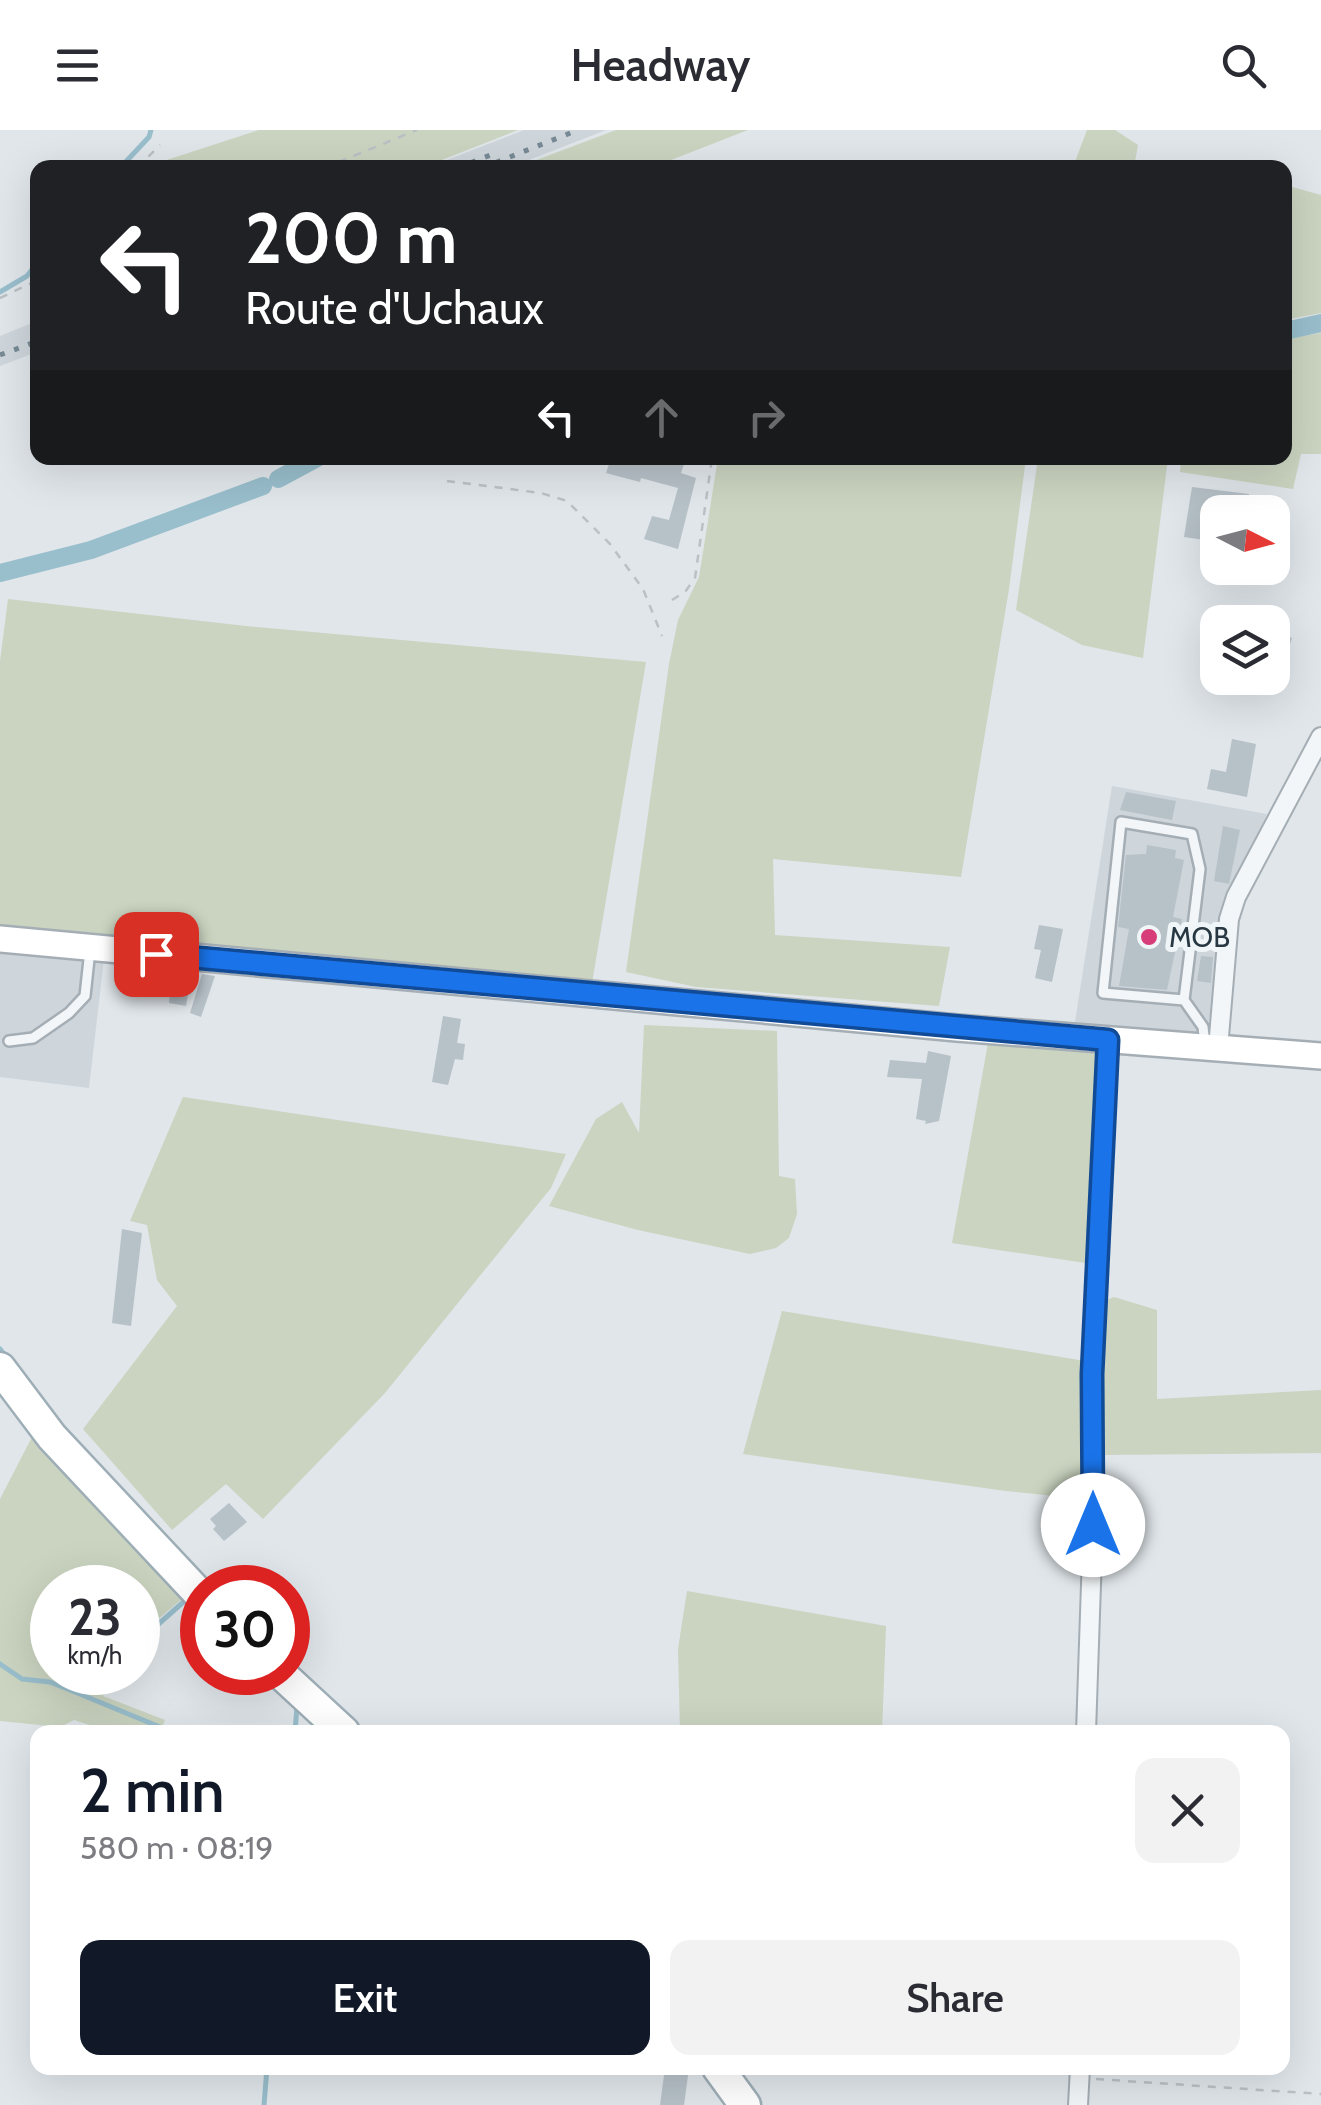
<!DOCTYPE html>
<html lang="en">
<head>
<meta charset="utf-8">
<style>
  body { margin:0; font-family:Cabin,sans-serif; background:#f2f2f3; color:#2b2b33; height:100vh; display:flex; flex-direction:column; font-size:38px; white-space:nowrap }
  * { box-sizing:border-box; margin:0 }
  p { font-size:32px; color:#7c7c81 }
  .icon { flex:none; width:55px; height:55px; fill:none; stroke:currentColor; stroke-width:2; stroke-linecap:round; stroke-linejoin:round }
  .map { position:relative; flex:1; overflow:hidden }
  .side { position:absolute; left:30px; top:1595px; width:1260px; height:350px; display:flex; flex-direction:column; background:#fff; border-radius:20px; box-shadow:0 10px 40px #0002 }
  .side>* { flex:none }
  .guide { position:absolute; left:30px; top:30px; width:1262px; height:305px; border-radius:20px; box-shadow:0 10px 40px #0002; background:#202124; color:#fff; overflow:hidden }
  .needle { width:65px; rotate:96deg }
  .buttons { position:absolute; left:1200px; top:365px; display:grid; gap:20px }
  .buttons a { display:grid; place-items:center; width:90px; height:90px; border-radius:20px; background:#fff; box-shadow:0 10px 40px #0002; font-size:50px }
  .speed { position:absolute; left:30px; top:1435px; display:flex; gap:20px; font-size:50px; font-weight:700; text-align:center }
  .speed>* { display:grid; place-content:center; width:130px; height:130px; border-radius:50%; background:#fff; box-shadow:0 10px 40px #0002; line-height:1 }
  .speed small { font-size:25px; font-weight:400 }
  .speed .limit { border:15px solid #d22; background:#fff; color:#111 }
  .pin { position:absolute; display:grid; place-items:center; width:85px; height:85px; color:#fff; margin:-42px; border-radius:20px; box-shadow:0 5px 15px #0006 }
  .me { position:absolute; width:110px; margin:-55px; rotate:0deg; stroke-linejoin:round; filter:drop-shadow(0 0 8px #0008) }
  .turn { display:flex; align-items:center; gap:35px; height:210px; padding:0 50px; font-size:45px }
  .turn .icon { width:130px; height:130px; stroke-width:2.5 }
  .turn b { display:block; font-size:70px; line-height:85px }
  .lanes { display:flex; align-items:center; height:95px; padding:0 50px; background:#0003; justify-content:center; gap:50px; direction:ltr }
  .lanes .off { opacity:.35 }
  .round { display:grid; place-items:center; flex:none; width:105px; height:105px; border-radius:20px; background:#f2f2f3 }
  .head { display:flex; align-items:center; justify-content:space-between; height:170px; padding:0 50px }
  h1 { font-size:60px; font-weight:600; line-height:75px; color:#111827 }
  .action { display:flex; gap:20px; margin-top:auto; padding:20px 50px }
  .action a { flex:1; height:115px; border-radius:20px; background:#111827; color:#fff; font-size:40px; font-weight:600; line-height:115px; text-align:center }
  .action a+a { background:#f2f2f3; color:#2b2b33 }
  header { display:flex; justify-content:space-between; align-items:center; height:130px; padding:0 50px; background:#fff; font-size:45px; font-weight:600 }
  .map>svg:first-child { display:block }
</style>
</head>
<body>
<header><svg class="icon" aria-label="menu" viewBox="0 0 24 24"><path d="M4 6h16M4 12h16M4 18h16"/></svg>Headway<svg class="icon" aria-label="search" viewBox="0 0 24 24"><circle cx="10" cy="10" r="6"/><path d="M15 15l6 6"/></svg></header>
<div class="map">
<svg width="1321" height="1975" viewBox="0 0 1321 1975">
  <rect width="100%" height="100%" fill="#e0e6ea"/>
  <!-- built -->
  <path fill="#ced6dc" d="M524 0H606L511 37H429Z
    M37 191V222L0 236V206Z
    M1112 656 1267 684 1225 776 1210 910 1074 898Z
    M0 818 104 829 89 958 0 947Z"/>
  <!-- green -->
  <path fill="#cad4c0" d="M259 0H518L424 37H145Z
    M616 0H748L653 37H518Z
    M1087 0H1115L1138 15 1134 37H1073Z
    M1285 55 1321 65V183L1285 190Z
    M1321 203V324H1301L1293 359 1180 342 1181 328H1285V209Z
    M718 328H1026L1009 459 961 747 773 729 775 805 950 817 939 876 696 857 626 842 669 534 678 490 699 447Z
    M1038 328H1168L1143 528 1082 515 1016 480Z
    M8 469 246 496 646 532 591 859 225 823 0 796V531Z
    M644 895 777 901 779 1046 795 1049 797 1084 789 1108 776 1118 750 1124 638 1100 549 1076 596 989 622 972 639 1003Z
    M988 913 1099 918 1092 1134 952 1113Z
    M183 967 566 1024 551 1058 385 1263 263 1389 226 1354 172 1400 83 1299 177 1176 157 1150 147 1095 130 1091Z
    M1114 1167 1157 1180V1269L1321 1260V1323L1101 1325 1102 1172Z
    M782 1181 1085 1231 1082 1360 1064 1367 1006 1361 743 1324Z
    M32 1307 182 1469 138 1506V1458H52V1542L117 1543 103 1566 165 1590 160 1602H112L74 1590 60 1597 0 1591V1369Z
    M687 1461 886 1496 882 1602H680L678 1519Z"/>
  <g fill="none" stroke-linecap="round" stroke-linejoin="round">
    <!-- stream -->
    <path stroke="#99becc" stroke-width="5" d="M120 38 149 7 151 0
      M0 162 27 146 38 132
      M0 1219 8 1229
      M138 1512 188 1468
      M0 1534 22 1549 50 1552 75 1562 103 1542
      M75 1562 172 1602
      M295 1602 297 1576
      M264 1975 267 1938"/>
    <!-- canal -->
    <path stroke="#99becc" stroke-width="18" d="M1285 201 1321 193
      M278 349 317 328
      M0 443 91 420 263 356"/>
  </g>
  <!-- building -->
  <path fill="#b7c1c8" d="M611 328H686L681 343 696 348 678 419 644 409 652 386 669 390 678 358 641 348 640 352 606 343Z
    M1192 357 1249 364 1246 382H1218V412L1184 407Z
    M1272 501 1292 508 1284 531 1288 532 1283 547 1279 546 1275 559H1272Z
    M1232 609 1256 614 1247 667 1207 659 1211 639 1226 642Z
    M1126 662 1176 671 1172 690 1120 680Z
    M1223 696 1240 700 1229 754 1214 751Z
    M1147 715 1176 720 1175 728 1184 730 1173 787 1182 789 1167 860 1119 856 1129 799 1118 797 1126 725 1146 724Z
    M1039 795 1063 799 1052 852 1035 848 1041 820 1034 819Z
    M1201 826 1213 827 1211 853 1197 851Z
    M202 844 215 846 201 887 190 883Z
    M171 849 190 853 186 876 169 873Z
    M443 886 461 889 457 913 465 914 463 930 455 929 448 955 432 952Z
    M928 921 951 926 939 991 925 994 926 991 916 989 922 949 887 947 890 930 926 933Z
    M122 1099 142 1103 131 1196 112 1193Z
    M229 1373 247 1392 224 1411 213 1399 216 1396 210 1389Z
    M665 1938H689L684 1975H660Z"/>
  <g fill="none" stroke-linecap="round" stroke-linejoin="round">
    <defs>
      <path id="lane" d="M1184 870 1200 739 1192 704 1121 692 1103 863 1184 870 1203 897 1205 914
        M9 911 33 908 69 883 85 866 90 820"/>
      <path id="street" d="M1218 918 1229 789 1236 767 1321 607
        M1086 1602 1093 1395 1092 1243 1108 910
        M1078 1975 1080 1938"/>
      <path id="secondary" d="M0 809 957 898 1321 926"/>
      <path id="primary" d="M0 1238 52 1307 202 1467
        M279 1542 344 1602
        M718 1938 745 1975"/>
    </defs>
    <!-- lane casing -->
    <use href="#lane" stroke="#a5aeb5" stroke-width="14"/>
    <!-- street casing -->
    <use href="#street" stroke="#a5aeb5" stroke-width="22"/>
    <!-- secondary casing -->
    <use href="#secondary" stroke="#a5aeb5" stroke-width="30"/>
    <!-- primary casing -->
    <use href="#primary" stroke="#9eaeb7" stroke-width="35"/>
    <!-- path -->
    <path stroke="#bac1c5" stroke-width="2.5" stroke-dasharray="8 8" stroke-linecap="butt" d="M137 38 160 15
      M324 38 417 0
      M0 168 38 150
      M447 351 541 363 567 371 610 414 643 459 662 506
      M672 470 685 462 695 448 712 328
      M1096 1949 1321 1964"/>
    <!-- lane -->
    <use href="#lane" stroke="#f3f6f8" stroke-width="9"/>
    <!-- street -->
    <use href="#street" stroke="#f3f6f8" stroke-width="18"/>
    <!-- secondary -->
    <use href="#secondary" stroke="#fff" stroke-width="25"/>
    <!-- primary -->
    <use href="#primary" stroke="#fff" stroke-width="30"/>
    <!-- rail -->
    <path stroke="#788a95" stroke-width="5" stroke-dasharray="5 10" stroke-linecap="butt" d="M457 38 493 24
      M482 38 578 0
      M0 225 38 211"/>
  </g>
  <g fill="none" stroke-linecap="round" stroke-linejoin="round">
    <defs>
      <path id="route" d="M156 824 1108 910 1092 1244 1093 1395"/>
    </defs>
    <!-- route casing -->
    <use href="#route" stroke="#114b97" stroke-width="25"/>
    <!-- route -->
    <use href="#route" stroke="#1a73e8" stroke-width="18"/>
  </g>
  <!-- markers -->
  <circle fill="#d73d78" stroke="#f0f5f7" stroke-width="4" cx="1149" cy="807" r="10"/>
  <g text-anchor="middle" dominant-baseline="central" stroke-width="10" stroke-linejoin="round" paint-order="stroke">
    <!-- poi labels -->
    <g font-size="28" fill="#273843" stroke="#f0f5f7" text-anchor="start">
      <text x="1169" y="807">MOB</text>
    </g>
  </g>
</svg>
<div class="buttons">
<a><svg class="needle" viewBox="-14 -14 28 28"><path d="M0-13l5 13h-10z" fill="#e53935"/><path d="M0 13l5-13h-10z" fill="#7c7c81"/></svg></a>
<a><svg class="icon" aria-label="layers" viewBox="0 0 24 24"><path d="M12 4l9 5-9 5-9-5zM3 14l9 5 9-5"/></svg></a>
</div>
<div class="speed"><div>23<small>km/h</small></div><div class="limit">30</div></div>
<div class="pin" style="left:156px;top:824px;background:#d93025"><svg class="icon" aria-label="arrive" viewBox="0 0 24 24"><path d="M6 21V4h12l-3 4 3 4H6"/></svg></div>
<svg class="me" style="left:1093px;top:1395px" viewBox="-20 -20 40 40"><circle r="19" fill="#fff"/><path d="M0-13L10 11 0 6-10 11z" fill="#1a73e8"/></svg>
<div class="guide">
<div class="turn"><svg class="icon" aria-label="left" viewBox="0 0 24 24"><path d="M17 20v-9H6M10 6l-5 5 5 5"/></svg><div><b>200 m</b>Route d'Uchaux</div></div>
<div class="lanes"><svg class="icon" aria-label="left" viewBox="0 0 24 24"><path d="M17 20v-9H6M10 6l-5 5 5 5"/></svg><svg class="icon off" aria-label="ahead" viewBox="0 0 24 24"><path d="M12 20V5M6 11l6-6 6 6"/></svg><svg class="icon off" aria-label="right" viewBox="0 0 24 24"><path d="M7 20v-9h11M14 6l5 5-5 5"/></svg></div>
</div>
<section class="side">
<div class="head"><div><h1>2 min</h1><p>580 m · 08:19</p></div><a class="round"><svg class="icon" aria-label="close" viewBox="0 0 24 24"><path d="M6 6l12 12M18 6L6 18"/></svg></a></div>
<div class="action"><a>Exit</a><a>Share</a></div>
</section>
</div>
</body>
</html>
